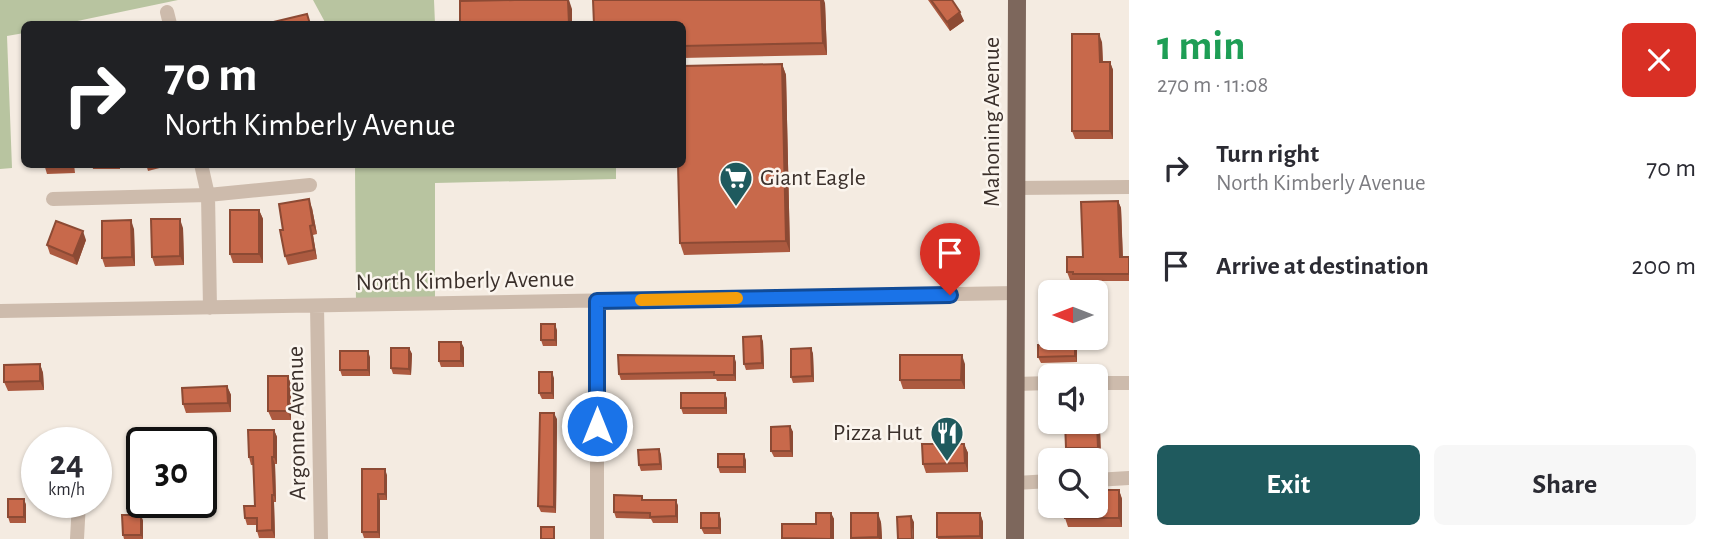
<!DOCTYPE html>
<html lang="en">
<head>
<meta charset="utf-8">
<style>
  body { margin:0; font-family:"Alegreya Sans",sans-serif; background:#f7f7f7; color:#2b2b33; height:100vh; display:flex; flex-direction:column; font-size:26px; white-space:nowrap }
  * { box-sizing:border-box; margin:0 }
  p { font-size:23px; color:#7c7c81 }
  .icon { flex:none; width:38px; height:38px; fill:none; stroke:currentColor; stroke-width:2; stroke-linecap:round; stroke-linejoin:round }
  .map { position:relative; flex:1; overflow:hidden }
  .drawer { display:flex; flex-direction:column; background:#fff; width:595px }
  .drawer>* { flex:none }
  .top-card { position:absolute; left:21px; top:21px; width:665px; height:147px; border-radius:10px; box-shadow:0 2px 5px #0004; background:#202124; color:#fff; overflow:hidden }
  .needle { width:46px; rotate:270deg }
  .tools { position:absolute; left:1038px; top:280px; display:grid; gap:14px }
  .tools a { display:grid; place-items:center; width:70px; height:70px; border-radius:10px; background:#fff; box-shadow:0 2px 5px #0004; font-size:35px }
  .speed { position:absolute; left:21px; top:427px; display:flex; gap:14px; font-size:35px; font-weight:700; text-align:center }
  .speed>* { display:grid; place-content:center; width:91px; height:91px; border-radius:50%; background:#fff; box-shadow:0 2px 5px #0004; line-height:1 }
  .speed small { font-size:18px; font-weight:400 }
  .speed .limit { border:4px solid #111; border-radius:10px; background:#fff; color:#111 }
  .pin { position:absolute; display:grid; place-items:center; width:60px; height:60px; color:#fff; margin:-72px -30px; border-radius:50% 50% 50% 0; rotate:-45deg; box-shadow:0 0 7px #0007 }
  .pin .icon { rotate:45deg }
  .me { position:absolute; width:77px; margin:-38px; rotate:0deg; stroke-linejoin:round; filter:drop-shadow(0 0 5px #0008) }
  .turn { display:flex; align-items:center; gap:24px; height:147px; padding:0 28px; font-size:32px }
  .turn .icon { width:91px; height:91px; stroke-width:2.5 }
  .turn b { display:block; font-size:49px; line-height:60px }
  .round { display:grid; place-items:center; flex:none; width:74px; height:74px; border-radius:10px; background:#f7f7f7 }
  .headline { display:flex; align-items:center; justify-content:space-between; height:119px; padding:0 28px }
  h1 { font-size:42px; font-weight:600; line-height:52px; color:#1e9e55 }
  .button { display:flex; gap:14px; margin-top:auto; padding:14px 28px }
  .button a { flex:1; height:80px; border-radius:10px; background:#1f5a5e; color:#fff; font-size:28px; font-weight:600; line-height:80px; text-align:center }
  .button a+a { background:#f7f7f7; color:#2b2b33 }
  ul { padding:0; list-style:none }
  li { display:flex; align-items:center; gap:21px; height:98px; padding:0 28px }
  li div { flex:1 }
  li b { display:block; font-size:26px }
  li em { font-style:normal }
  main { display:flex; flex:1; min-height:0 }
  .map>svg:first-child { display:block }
</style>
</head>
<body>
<main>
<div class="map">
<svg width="1129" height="539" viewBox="0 0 1129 539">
  <rect width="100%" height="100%" fill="#f4ebe1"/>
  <!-- green -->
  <path fill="#b8c4a0" d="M0 0H178L63 24H24V33L7 36 12 168 0 169Z
    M313 0H434L435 24H326Z
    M355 165H616V179L435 183V304L356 305Z"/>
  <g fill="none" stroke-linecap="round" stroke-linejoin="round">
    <!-- minor -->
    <path stroke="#cdbbac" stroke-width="14" d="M167 12 170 24
      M201 164 208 195 210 308
      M1016 188 1129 187
      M53 199 208 195 310 185
      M317 306 321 539
      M0 311 1015 293
      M1096 383H1129
      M1015 384 1050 383
      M1096 480 1129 478
      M1015 483 1050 481
      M77 539 79 502
      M597 539V301"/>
    <!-- primary -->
    <path stroke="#7d675c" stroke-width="18" d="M1015 539 1017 0"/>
  </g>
  <!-- wall -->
  <path fill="#ac5a40" d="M928 0H952L964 21 950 31Z
    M825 3 827 55 682 58V24Z
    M1102 42 1103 62H1110L1113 70V139H1075L1072 131Z
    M782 64 786 75 790 252 684 255 680 243Z
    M44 164H74L75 173 47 174Z
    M92 164H120V169H93Z
    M146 164H175L148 171Z
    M1118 201 1121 208 1123 257H1129V281H1076L1075 280H1070L1067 272 1083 257Z
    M312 208 317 234 313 235 317 259 288 265 285 256Z
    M259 210 263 219V263H233L230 254Z
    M183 228 184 265 155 266 152 257Z
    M134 229 135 266 105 267 102 258Z
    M86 240 77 265 50 254 47 245Z
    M557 330V346H543L541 340Z
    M761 336 763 342 764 369 746 370 744 364Z
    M461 342 464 348V367H441L439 361Z
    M409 348 412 354 411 375 393 374 391 368Z
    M811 348 813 354 814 382 793 383 791 377Z
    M1077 350V362L1041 363 1038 357Z
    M370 357V376H342L340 370Z
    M736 362V381H717L716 379 621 380 619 374Z
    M40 364 43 373 44 390 8 391 4 382Z
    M965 364V389H903L900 380Z
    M288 376 291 385V420H272L268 411Z
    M554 378V399H542L539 393Z
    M227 386 231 395V412L186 413 183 404Z
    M725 393 727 399V414H683L681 408Z
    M557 419 556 513 541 512 538 506Z
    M1065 422H1077L1100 430 1101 456H1068L1066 448Z
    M790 426 793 432V457H774L771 451Z
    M274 430 277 437V464H275L276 502H274L275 538H259L257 531V525H247L245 518 255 506 253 465H251L249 457Z
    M964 444 968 453V472L926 473 923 464Z
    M659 449 661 455 662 470 641 471 639 465Z
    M746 460V473H720L718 467Z
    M387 475V500H380V538H364L362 532Z
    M1119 490 1122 499V527H1068L1065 518Z
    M642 496 643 500H676L678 506V523H653L651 519 616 518 614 512Z
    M24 499 26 505V523H10L8 517Z
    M831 513 834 519V539H782V538L816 524Z
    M851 513 881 522 882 539H851Z
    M980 513 983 522V539H938L937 537Z
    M141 515 143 521V539H124L123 535Z
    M721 519V534H704L701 528Z"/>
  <!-- shaded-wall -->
  <path fill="#8c4a34" d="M569 0 572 9V24H569Z
    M821 0H824L825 3 827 55 823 43Z
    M960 12 964 21 950 31 947 22Z
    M1099 34 1102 42 1103 70 1100 62Z
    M1110 62 1113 70V139L1110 131Z
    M782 64 786 75 790 252 786 241Z
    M309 199 312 208 317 234 313 225Z
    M1118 201 1121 208 1123 264 1120 257Z
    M259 210 263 219V263L259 254Z
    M180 219 183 228 184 265 180 256Z
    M131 220 134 229 135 266 132 257Z
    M310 226 313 235 317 259 314 250Z
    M83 231 86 240 77 265 73 256Z
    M555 324 557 330V346L555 340Z
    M761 336 763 342 764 369 762 363Z
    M461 342 464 348V367L461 361Z
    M1075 344 1077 350V362L1075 356Z
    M409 348 412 354 411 375 409 369Z
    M811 348 813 354 814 382 812 376Z
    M368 351 370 357V376L368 370Z
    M962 355 965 364V389L961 380Z
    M734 356 736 362V381L734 375Z
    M40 364 43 373 44 390 40 381Z
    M552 372 554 378V399L552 393Z
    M288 376 291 385V420L288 411Z
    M227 386 231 395V412L228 403Z
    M725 393 727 399V414L725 408Z
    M554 413 557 419 556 513 554 507Z
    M1097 422 1100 430 1101 456 1098 448Z
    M790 426 793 432V457L791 451Z
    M274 430 277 437V464L274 457Z
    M964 444 968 453V472L965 463Z
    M659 449 661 455 662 470 660 464Z
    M744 454 746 460V473L744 467Z
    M272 457 275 464 276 502 274 495Z
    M385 469 387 475V500L385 494Z
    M1119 490 1122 499V527L1119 518Z
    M378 494 380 500V538L378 532Z
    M272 495 274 502 275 538 272 530Z
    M24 499 26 505V523L24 517Z
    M676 500 678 506V523L676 516Z
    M719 513 721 519V534L719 528Z
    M831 513 834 519V539H831Z
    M878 513 881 522 882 539H879L878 537Z
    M980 513 983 522V539H981L980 536Z
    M141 515 143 521V539L141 535Z
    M911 516 914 522V539H913Z"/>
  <!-- building -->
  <path fill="#c8694b" stroke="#8c4a34" stroke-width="2" d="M515 0H568L569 24H460V1Z
    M593 0H821L823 43 682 46V24H594Z
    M931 0H952L960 12 947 22Z
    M307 14 310 24H269V23Z
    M1072 34H1099L1100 62H1110V131H1072Z
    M782 64 786 241 680 243 678 164H682V66Z
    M309 199 313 225 310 226 314 250 285 256 280 230H283L279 204Z
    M1118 201 1120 257H1129V274H1073V272H1067V257H1083L1081 202Z
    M230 210H259V254H230Z
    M151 219H180V256L152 257Z
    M131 220 132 257 102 258V221Z
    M56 221 83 231 73 256 47 245Z
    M541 324H555V340H541Z
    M761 336 762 363 744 364 743 337Z
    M439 342H461V361H439Z
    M1075 344V356L1038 357V345Z
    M391 348H409V369L391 368Z
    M811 348 812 376 791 377V349Z
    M340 351H368V370H340Z
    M618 355 734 356V375H714V372L619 374Z
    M900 355H962L961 380H900Z
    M40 364V381L4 382V365Z
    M539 372H552V393H539Z
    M268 376H288V411H268Z
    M227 386 228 403 183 404 182 388Z
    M681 393H725V408H681Z
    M540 413H554V507L538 506Z
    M1065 422H1097L1098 448H1066Z
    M790 426 791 451H771V427Z
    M248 430H274V457H272L274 495H272V530L257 531V518H245L244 506H255L253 457H249Z
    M922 444H964L965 463 923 464Z
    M659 449 660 464 639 465 638 450Z
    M718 454H744V467H718Z
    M362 469H385V494H378V532H362Z
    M1096 490H1119V518H1065V506H1096Z
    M614 495 642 496V500H676V516L650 517V513L614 512Z
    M8 499H24V517H8Z
    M701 513H719V528H701Z
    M816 513H831V539L782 538V524H816Z
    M851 513H878V537L851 538Z
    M937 513H980V536L937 537Z
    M122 515H141V535H123Z
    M911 516 912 539H898L897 517Z
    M541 527H554V539H541Z"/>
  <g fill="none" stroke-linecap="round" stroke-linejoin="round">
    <defs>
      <path id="route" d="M597 426V301L950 295"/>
    </defs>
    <!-- route casing -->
    <use href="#route" stroke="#114b97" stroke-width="18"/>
    <!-- route -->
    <use href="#route" stroke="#1a73e8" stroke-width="12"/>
    <!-- slow -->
    <path stroke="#f59e0b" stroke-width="12" d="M641 300 737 298"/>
  </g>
  <!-- icons -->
  <defs>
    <symbol id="supermarket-pin" viewBox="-11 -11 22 30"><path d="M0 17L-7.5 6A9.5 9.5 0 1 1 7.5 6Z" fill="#1f5a5e" stroke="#fbf5ee"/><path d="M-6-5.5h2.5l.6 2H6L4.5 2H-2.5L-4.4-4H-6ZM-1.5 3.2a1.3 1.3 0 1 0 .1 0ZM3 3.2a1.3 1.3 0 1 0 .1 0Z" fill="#fff"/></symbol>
    <symbol id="restaurant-pin" viewBox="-11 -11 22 30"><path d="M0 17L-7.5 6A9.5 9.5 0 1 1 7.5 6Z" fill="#1f5a5e" stroke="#fbf5ee"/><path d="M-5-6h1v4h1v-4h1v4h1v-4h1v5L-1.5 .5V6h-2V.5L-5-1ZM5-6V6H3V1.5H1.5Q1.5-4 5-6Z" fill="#fff"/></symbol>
  </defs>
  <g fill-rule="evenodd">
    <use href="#supermarket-pin" x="717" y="159" width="38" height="52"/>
    <use href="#restaurant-pin" x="928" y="414" width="38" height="52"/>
  </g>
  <g text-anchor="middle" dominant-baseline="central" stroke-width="5" stroke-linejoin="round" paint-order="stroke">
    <!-- street labels -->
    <g font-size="24" fill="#3b302b" stroke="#fbf5ee">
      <text transform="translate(992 122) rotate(-90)">Mahoning Avenue</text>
      <text transform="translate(465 281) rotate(-1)">North Kimberly Avenue</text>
      <text transform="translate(297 423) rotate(-91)">Argonne Avenue</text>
    </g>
    <!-- poi labels -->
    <g font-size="24" fill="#3b302b" stroke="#fbf5ee" text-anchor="start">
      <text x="760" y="178">Giant Eagle</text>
      <text x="922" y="433" text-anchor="end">Pizza Hut</text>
    </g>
  </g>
</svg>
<div class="tools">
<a><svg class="needle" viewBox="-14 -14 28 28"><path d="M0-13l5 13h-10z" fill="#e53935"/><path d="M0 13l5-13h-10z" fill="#7c7c81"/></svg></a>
<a><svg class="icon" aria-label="sound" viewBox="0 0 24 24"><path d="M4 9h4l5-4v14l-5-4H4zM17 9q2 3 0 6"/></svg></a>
<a><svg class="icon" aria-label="search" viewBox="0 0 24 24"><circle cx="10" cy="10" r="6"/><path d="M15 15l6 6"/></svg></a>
</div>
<div class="speed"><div>24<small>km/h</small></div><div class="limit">30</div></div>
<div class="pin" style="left:950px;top:295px;background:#d93025"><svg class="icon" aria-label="arrive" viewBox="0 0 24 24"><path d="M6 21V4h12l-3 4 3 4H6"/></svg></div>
<svg class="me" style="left:597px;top:426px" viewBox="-20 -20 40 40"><circle r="17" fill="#1a73e8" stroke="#fff" stroke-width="3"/><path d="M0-11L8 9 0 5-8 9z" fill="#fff"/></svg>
<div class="top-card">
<div class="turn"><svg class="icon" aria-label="right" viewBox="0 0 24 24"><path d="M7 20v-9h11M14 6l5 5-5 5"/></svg><div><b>70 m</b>North Kimberly Avenue</div></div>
</div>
</div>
<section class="drawer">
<div class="headline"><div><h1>1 min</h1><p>270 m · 11:08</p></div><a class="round" style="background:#d93025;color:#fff"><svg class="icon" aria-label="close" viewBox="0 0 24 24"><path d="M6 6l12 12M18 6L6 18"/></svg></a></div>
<ul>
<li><svg class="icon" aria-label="right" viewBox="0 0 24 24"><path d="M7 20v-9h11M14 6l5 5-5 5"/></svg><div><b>Turn right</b><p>North Kimberly Avenue</p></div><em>70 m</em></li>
<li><svg class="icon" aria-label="arrive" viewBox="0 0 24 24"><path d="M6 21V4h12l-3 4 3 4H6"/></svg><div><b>Arrive at destination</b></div><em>200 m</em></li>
</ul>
<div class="button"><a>Exit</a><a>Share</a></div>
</section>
</main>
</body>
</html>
